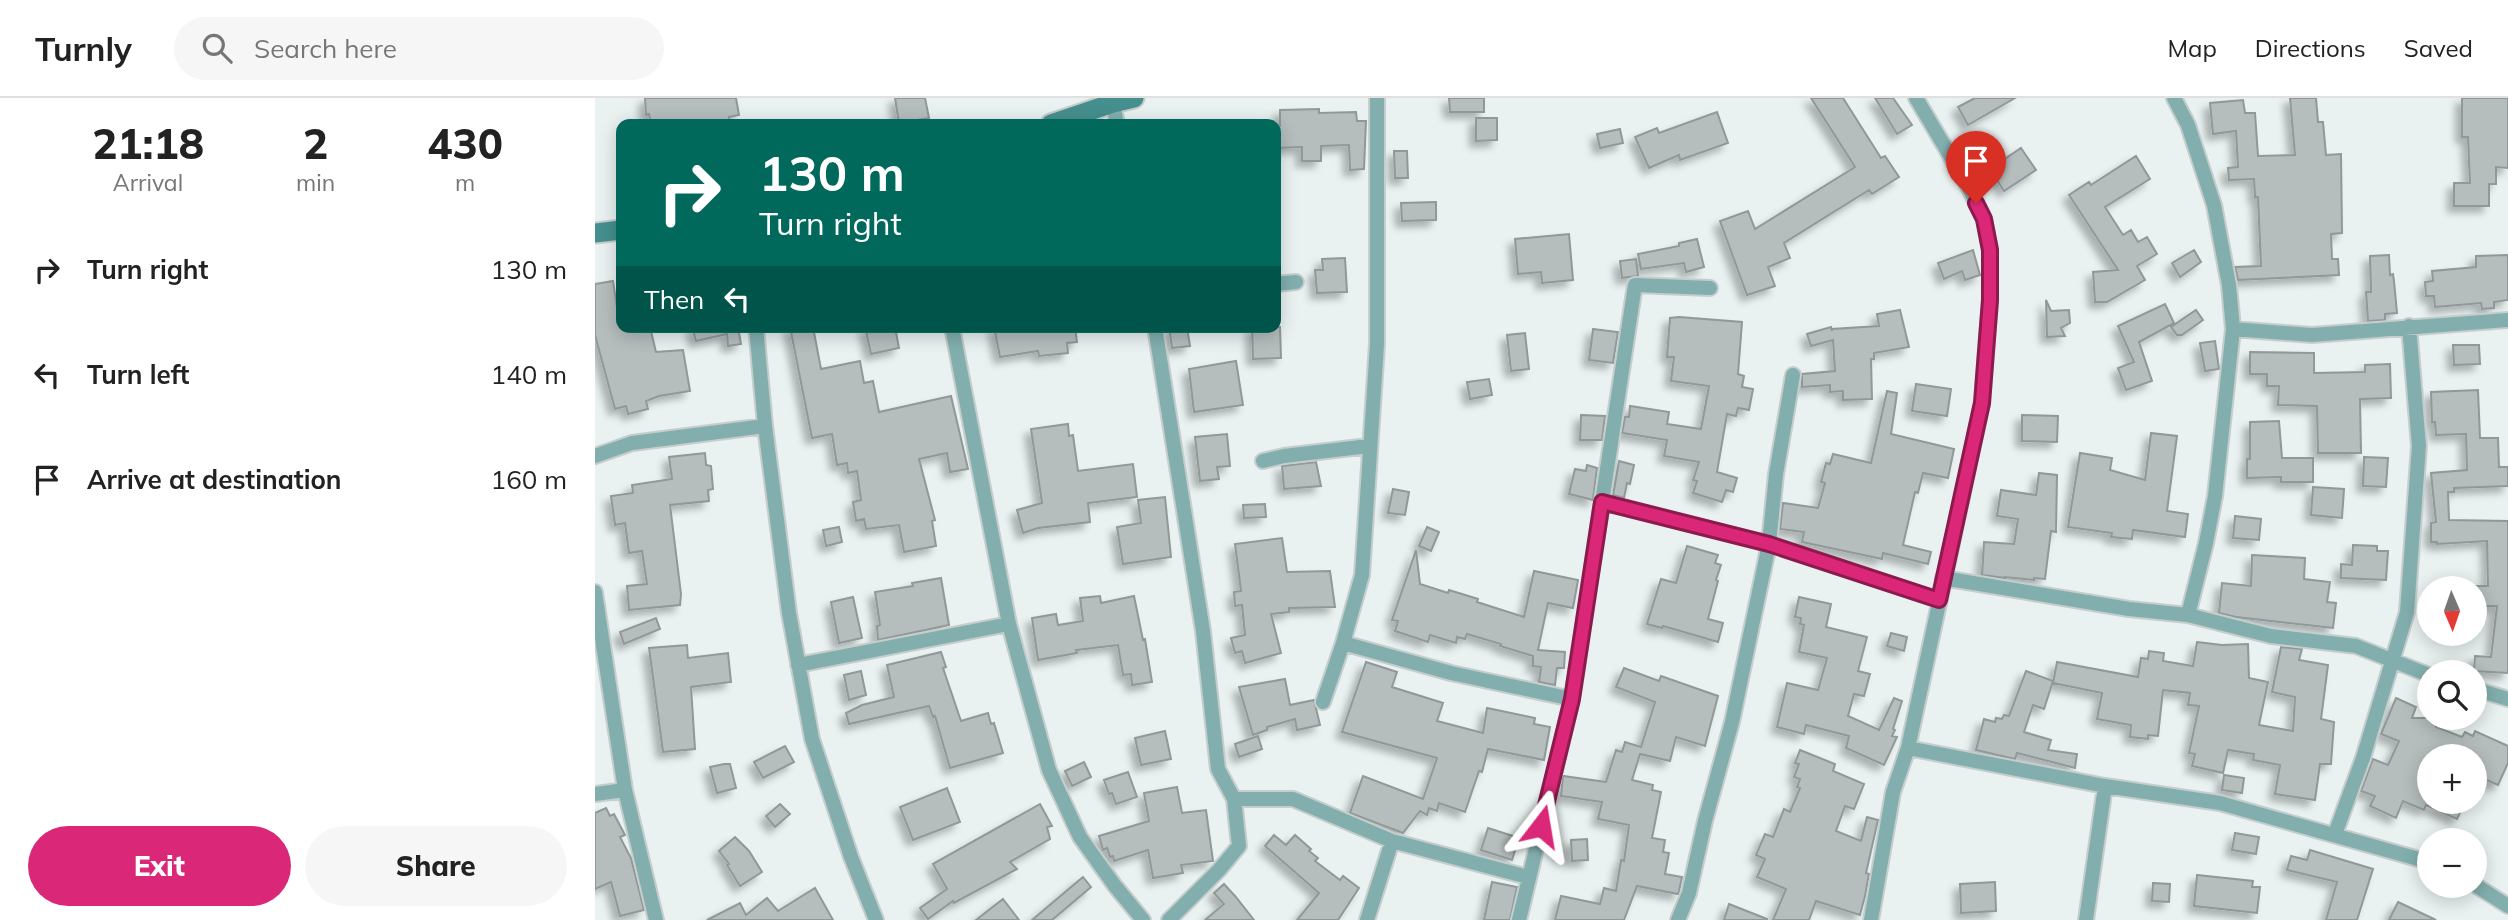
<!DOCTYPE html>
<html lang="en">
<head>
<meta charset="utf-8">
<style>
  body { margin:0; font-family:Mulish,sans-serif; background:#f6f6f6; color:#222; height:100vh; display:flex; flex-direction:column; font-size:26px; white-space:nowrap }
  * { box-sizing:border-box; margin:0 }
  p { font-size:23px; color:#767676 }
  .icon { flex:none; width:38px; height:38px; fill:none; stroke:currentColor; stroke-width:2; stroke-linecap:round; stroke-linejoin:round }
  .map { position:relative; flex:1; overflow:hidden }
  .side { display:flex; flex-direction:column; background:#fff; width:595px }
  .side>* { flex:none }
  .banner { position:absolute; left:21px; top:21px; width:665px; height:214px; border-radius:14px; box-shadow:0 4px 18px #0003; background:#00695c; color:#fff; overflow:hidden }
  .needle { width:46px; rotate:178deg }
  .fabs { position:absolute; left:1822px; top:478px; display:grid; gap:14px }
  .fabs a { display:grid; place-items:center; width:70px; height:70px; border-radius:50%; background:#fff; box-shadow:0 4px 18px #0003; font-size:35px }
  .pin { position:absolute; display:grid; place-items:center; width:60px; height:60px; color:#fff; margin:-72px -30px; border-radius:50% 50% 50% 0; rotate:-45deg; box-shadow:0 0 7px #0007 }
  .pin .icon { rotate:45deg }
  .me { position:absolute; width:77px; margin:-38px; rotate:14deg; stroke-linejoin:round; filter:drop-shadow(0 0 5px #0008) }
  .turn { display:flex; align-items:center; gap:24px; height:147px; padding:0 28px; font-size:32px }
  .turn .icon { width:91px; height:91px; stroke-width:2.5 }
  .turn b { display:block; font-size:49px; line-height:60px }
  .then { display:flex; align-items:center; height:66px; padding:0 28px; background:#0003; gap:14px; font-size:26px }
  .eta { display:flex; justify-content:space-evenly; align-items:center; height:119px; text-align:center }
  .eta b { font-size:42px; font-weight:800; line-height:49px }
  .button { display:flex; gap:14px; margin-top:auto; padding:14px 28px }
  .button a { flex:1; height:80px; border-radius:42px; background:#db2777; color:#fff; font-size:28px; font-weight:800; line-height:80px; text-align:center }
  .button a+a { background:#f6f6f6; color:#222 }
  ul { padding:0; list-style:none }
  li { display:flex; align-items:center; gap:21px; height:105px; padding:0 28px }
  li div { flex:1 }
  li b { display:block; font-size:26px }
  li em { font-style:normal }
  header { display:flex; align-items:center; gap:42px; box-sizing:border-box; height:98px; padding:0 35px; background:#fff; border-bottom:2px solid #e0e0e0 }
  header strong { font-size:33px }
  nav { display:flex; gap:38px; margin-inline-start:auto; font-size:24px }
  .search { width:490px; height:63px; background:#f6f6f6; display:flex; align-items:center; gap:18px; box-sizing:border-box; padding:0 24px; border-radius:38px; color:#767676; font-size:26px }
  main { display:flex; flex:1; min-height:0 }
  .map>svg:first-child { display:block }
</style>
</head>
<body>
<header>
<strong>Turnly</strong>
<div class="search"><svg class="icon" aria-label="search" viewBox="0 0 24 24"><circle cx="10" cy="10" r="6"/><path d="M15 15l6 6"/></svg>Search here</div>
<nav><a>Map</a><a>Directions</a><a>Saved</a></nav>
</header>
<main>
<section class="side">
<div class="eta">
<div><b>21:18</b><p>Arrival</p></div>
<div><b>2</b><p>min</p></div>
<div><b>430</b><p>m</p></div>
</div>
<ul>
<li><svg class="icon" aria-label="right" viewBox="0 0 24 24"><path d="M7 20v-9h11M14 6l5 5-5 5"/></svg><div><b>Turn right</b></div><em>130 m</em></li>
<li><svg class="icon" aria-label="left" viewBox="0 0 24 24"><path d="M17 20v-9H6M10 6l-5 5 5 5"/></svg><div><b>Turn left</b></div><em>140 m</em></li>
<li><svg class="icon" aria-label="arrive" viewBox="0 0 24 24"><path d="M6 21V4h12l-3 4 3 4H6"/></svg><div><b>Arrive at destination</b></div><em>160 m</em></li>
</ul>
<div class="button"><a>Exit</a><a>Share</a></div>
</section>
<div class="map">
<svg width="1913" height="822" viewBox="0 0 1913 822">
  <defs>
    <filter id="shadow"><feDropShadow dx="-6" dy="6" stdDeviation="3.5" flood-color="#0004"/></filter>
  </defs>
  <rect width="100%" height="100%" fill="#e9f2f1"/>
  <!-- building -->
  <path fill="#b5bdbd" stroke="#909898" stroke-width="2" filter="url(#shadow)" d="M50 0H141L144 17 134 19 135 26 91 24 56 26 54 16 51 17Z
    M300 0H330L334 20 304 25Z
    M854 0H889V14H855Z
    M1216 0H1248L1286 60 1290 58 1304 79 1277 96 1274 92 1189 145 1195 160 1173 169 1180 188 1152 197 1125 123 1153 113 1160 131 1260 69Z
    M1280 0H1298L1317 27 1302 36Z
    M1380 0H1420L1373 27 1363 9Z
    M1695 0H1721L1723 24H1728L1731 57 1746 56 1747 135 1736 136 1737 161H1743L1744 177 1643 182 1640 169 1666 168 1663 99H1660L1659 81 1634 82 1633 70 1643 69 1641 33 1618 36 1615 5 1648 2 1650 15H1660L1663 58 1700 57Z
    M1867 0H1913V70L1901 69V86H1894V108H1859V85H1875L1873 39H1867Z
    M724 11V15L761 14 762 23H771L769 71 755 72 754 47 726 48V63H707V49L681 50V28H685V12Z
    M1122 14 1133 45 1085 62 1084 57 1054 70 1040 39 1062 30 1064 35Z
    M881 20H902V42L881 43Z
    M1025 31 1028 45 1005 50 1002 36Z
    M1426 50 1441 72 1409 93 1395 71Z
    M799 53H812L813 80H800Z
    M1541 58 1555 81 1510 109 1528 137 1536 132 1543 144 1552 139 1562 156 1542 168 1550 182 1512 204H1500L1498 174 1523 172 1474 97 1494 84 1496 87Z
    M841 104V122L807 123 806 105Z
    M974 136 978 182 947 185 946 174 923 176 920 141Z
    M1102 141 1109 169 1091 174 1089 165 1046 171 1043 156 1084 148V145Z
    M1378 152 1385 177 1370 182 1367 173 1349 181 1343 165Z
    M1599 152 1606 164 1585 179 1577 165Z
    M1794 157 1795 177 1798 176 1799 183 1802 215 1790 216V222L1773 223 1771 194H1776L1775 158Z
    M1913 157V202L1899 204V210L1887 211 1886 205 1840 209 1839 198H1831L1830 184 1838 183 1837 173 1881 169V158Z
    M750 160 752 194 722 195 720 172H728L727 161Z
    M1041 161 1043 178 1027 180 1025 163Z
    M18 183 25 229H55L61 254 88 252 95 293 64 298 51 303 53 311 33 316 31 308 20 311 0 237V186Z
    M1451 202 1456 213 1474 212 1475 225 1466 230 1470 238 1452 239Z
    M1570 206 1579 225 1544 244 1557 283 1531 292 1523 270 1539 264 1523 228Z
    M1305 212 1314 249 1279 255V261H1276L1277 301 1248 302V293L1235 294V287L1207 289V276L1240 273 1238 242 1216 248 1212 236 1236 229 1237 233V231L1284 228 1282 216Z
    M1601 212 1608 222 1587 237H1582L1576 229Z
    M1084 219 1147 224 1143 276 1149 278 1147 289 1158 291 1154 312 1143 310 1141 318 1132 316 1122 374 1142 380 1138 394 1131 392 1127 404 1098 395 1102 383 1098 382 1104 364 1069 358 1072 342 1027 335 1030 319H1034L1035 308 1074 314 1072 326 1106 331 1114 288 1076 283 1079 259H1072L1075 220Z
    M97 229H143L146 246 133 248 132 236 101 243Z
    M195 229H218L226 271 265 263 269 285 278 283 284 314 356 298 373 371 355 374 352 355 324 361 340 422 337 423 341 448 309 454 304 427 271 431 269 421 261 423 258 404 266 402 262 373 253 375 252 365 242 367 237 336 217 340Z
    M270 229H300L304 250 276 256Z
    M399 229H480L482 244 472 245 473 255 444 258 443 253 405 259Z
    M574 229H592L595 248 577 250Z
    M657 229H685L686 260 658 261Z
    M998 231 1023 234 1018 265 994 262Z
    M930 235 934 271 916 273 912 237Z
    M1620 243 1624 271 1610 273 1605 245Z
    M1858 247H1884L1885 266 1859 267Z
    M1655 254 1719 255V275L1770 274V267L1795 266 1796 300 1765 301 1766 355H1723L1722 308 1683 307 1684 288H1672V276H1655Z
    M641 263 648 307 599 314 594 271Z
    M894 281 897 297 875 301 872 284Z
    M1321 286 1356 291 1352 318 1317 313Z
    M1883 292 1885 340H1903L1904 369H1913V388L1859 390V394H1853L1854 422 1913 423V575L1879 573 1880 558 1896 559 1902 508H1880V488H1893L1892 443 1842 446V444H1836V425L1841 424 1836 375 1872 372 1871 336 1841 337 1840 324H1837L1836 294Z
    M1292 293 1302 295 1296 336 1359 351 1353 380 1328 375 1323 395 1320 394 1308 447 1336 454 1333 466 1288 455 1287 461 1207 444 1209 434 1185 431 1188 405 1223 410 1230 385 1226 384 1231 365 1235 366 1238 356 1276 365Z
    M986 317 1010 318 1007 342H985Z
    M1427 317 1463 318 1462 344 1427 343Z
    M1684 323 1687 360H1718V384H1686V379L1652 380V361H1655V324Z
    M473 326 474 338 478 337 483 373 538 366 542 399 493 405 495 424 443 430 428 435 422 412 447 405 436 331Z
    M1556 335 1582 338 1572 413 1593 416 1590 439 1538 432 1537 441 1516 439 1517 435 1473 429 1485 355 1517 360 1515 372 1550 382Z
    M632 336 635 368 622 369 624 381 605 383 600 339Z
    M110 355 111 367 116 368 118 391 113 392 114 403 75 407 86 496 85 507 34 512 32 488 52 486 47 453 34 455 30 425 20 427 16 398 38 395 37 387 77 381 74 359Z
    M1769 359 1793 360 1791 389 1768 388Z
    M1024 363 1039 367 1035 386 1032 385 1029 400 1018 397Z
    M721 364 726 388 689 391 687 368Z
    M992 367 1002 370 998 402 974 396 980 371 991 373Z
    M1444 375 1462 377 1461 434 1456 433 1450 481 1439 480V482L1410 479V480L1387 477 1389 444 1419 446 1423 421 1402 418 1406 392 1441 397Z
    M1718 389 1749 391 1747 420 1716 417Z
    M798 391 814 394 810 417 793 415Z
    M570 399 576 459 528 466 522 429 546 425 543 402Z
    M670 406 671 419 649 420 648 407Z
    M1640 418 1666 421 1664 442 1638 440Z
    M244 429 247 444 231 448 228 432Z
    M832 429 844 434 836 453 824 448Z
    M687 440 692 474 735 473 740 509 694 510V514L676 516 686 555 650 565 647 553 640 555 636 540 650 537 647 507 640 508 639 494 646 493 640 446Z
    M1758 447 1782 448V453H1793L1791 482 1746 480V466L1757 467Z
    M1092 448 1123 457 1120 465 1126 467 1121 482 1123 483 1113 521 1128 525 1123 544 1068 528 1067 530 1052 526 1066 481 1081 485Z
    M821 452 825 486 853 495 854 492 883 501 882 504 929 519 939 473 983 482 978 510 953 505 943 552 970 554 969 570H962L960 587 944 584 946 569 938 568V558L905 548 906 546 872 536 870 541 862 539 861 545 835 537 833 544 800 533 803 523 797 522Z
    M1657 457 1710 460 1709 481 1735 484 1732 504 1741 505 1738 530 1641 519 1624 515 1627 485 1656 488Z
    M346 480 354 527 283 542 282 528 285 527 280 494 318 488 317 485Z
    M505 498 506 505 539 498 548 542 550 541 557 584 537 587 536 576 528 577 523 547 481 552 482 555 443 562 437 520 461 516 463 527 488 523 485 500Z
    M258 499 267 540 244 545 236 504Z
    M1204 499 1236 506 1231 529 1272 539 1263 573 1275 576 1269 598 1259 596 1253 618 1284 632 1299 600 1307 603 1298 631 1300 632 1297 638 1302 639 1289 667 1251 650 1254 638 1211 627 1209 636 1182 629 1192 585 1223 592 1232 560 1204 554 1209 527 1205 526 1206 520 1200 519Z
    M61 520 65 531 29 546 25 534Z
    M1296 535 1312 539 1309 553 1292 548Z
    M1602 544 1627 547 1653 546 1654 580 1673 584 1664 627 1698 633 1700 599 1677 594 1686 549 1707 551 1704 562 1733 567 1726 621 1739 624 1736 666H1725L1720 702 1680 696 1685 667 1658 662 1659 656 1633 652 1628 675 1597 668 1600 656 1594 655 1604 608 1593 607 1595 595 1568 592 1563 638 1553 637V641L1535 639 1536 627 1502 621 1507 595 1458 585 1462 564 1543 579 1546 560 1553 561 1554 553 1569 555 1568 563 1598 568Z
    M92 547 93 560 133 555 136 584 96 589 100 651 68 654 54 550Z
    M346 554 351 569 348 570 366 623 393 615 396 626 399 625 408 655 355 670 340 618 338 619 334 608 254 626 251 615 267 607 299 599 292 567Z
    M771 564 802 574 797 589 848 605 842 623 888 635 892 610 940 620 939 626 955 629 949 662 893 651 887 674 884 673 870 714 844 705 842 713 834 710 832 717 825 713 808 735 755 715 768 678 828 701 842 660 747 634Z
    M1029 570 1064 583 1066 578 1123 598 1110 648 1081 639 1075 663 1045 656 1037 682 1058 687 1057 692 1066 694 1057 740 1070 742 1068 754 1074 755 1070 776 1087 779 1084 793 1083 796 1042 788 1029 822H960L966 798 1005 806 1009 790 1021 793 1026 762 1029 763 1034 727 1003 721 1007 704 966 698 968 678 1011 684 1021 652 1027 654 1030 644 1046 649 1060 604 1021 589Z
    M266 573 271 597 254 602 249 577Z
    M1431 573 1458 583 1449 611 1438 607 1429 634 1456 642 1453 652 1482 656 1480 670 1422 655 1420 661 1381 652 1389 621 1400 624 1401 620 1407 621 1409 617 1414 618Z
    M690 581 695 607 719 602 725 627 702 632 700 621 672 629V632L658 637 644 589Z
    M1801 600 1821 609 1817 620H1845L1841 629 1867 639 1870 634 1878 638 1880 633 1913 648V665L1903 687 1880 677V658H1834V704H1870L1862 721 1831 707 1829 712 1808 703 1801 720 1775 708 1780 698 1766 693 1778 661 1793 667 1804 643 1786 636Z
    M570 633 576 661 546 667 540 640Z
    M663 638 667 651 644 659 640 646Z
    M190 648 199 664 168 680 159 664Z
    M1205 652 1240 666 1238 673 1269 686 1259 711 1250 708 1241 733 1266 743 1272 719 1283 722 1271 775 1274 776 1270 798 1265 817 1221 803 1214 822H1178L1191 791 1162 779 1170 761 1161 757 1170 736 1178 739 1189 711 1195 714 1205 690 1202 689 1205 681 1199 679 1204 666 1200 665Z
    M489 664 496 679 477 688 470 673Z
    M129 666H135L141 690 122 695 115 669Z
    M533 674 542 699 521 706 517 695 514 696 509 682Z
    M1629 677 1649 680 1647 695 1627 692Z
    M582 689 587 715 611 712 618 763 586 767 588 775 558 780 553 752 519 763 518 758 515 759 512 750 508 752 504 738 554 723 549 695Z
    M352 690 365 724 318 742 305 709Z
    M185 706 195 716 180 729 171 718Z
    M445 706 457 728 452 729 455 741 415 764 422 771 359 805 358 803 333 821 325 810 352 791 338 766Z
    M11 710 15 718 19 716 30 737 25 739 36 760 49 812 25 818 16 784 0 791V715Z
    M893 730 924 740 917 762 886 752Z
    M1640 735 1664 739 1661 756 1637 752Z
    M679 737 691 747 700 737 716 751 714 753 723 760 720 763 745 782 748 778 764 790 743 822H702L724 795 670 748Z
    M140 739 154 753 167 774 145 788 132 767 134 766 124 753Z
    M992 741 993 762 977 763 976 742Z
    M1715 752 1778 771 1762 822H1731L1742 784 1692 772 1696 758 1712 762Z
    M1602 777 1658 783 1657 789H1665L1662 815 1599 808Z
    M488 779 496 789 457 822H437Z
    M897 784 922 789 915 822H889Z
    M1400 784 1401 813 1366 815 1365 786Z
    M1558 785 1575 786 1574 804 1557 803Z
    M629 786 640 798 659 822H610L629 806 619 795Z
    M220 790 238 822H112L145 805 151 817 172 800 183 813Z
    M408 801 424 822H381Z
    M1803 804 1841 822H1794Z
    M1134 806 1172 821V822H1129Z"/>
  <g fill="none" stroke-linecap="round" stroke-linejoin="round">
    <defs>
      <path id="street" d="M1579 0 1593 27 1619 107 1634 187 1638 231 1620 398 1611 445 1593 517
        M518 5 522 26
        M681 186 701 184
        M1115 190 1040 187 1007 404 1174 446 1344 502
        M161 229 170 328 194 515 217 641 256 759 281 822
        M357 229 414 526 454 672 485 739 520 788 548 822
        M560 229 608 533 623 671 639 701 644 748 624 772 574 822
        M1638 231 1717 237 1913 222
        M0 358 37 345 170 328
        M668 363 689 358 774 348
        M1348 480 1534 511 1593 517 1676 538 1761 548 1834 577
        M0 494 30 692 61 822
        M748 545 856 575 977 601 924 822
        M203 567 414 526
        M1880 591 1913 601
        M977 601 1007 404
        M728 604 748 545 767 477 782 246V0
        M1313 650 1510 688 1625 705 1834 764
        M0 696 30 692
        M639 701H698L797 743 933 779
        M1740 736 1768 660 1812 514 1824 348 1814 228
        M1880 787 1913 808
        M772 822 797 743
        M1083 822 1094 795 1110 723 1137 624 1174 446 1181 376 1198 277
        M1276 822 1298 694 1313 650 1387 305 1395 202V152L1389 121 1373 88 1321 0
        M1491 822 1510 688"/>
      <path id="secondary" d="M456 26 518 5 539 0
        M0 135 26 132"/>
    </defs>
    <!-- street casing -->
    <use href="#street" stroke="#c6cecd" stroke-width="18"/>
    <!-- secondary casing -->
    <use href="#secondary" stroke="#c6cecd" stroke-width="23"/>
    <!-- street -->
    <use href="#street" stroke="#82afae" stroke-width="14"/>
    <!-- secondary -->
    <use href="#secondary" stroke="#458f8e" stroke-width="19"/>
  </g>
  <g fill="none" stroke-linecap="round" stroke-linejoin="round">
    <defs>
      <path id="route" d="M946 728 977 601 1007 404 1174 446 1344 502 1387 305 1395 202V152L1389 121 1381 105"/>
    </defs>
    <!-- route casing -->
    <use href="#route" stroke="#8e194d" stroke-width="18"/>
    <!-- route -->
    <use href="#route" stroke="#db2777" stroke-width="12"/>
  </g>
</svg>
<div class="fabs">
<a><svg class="needle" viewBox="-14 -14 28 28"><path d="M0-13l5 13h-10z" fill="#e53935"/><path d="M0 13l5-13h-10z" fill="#767676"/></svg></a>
<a><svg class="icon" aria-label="search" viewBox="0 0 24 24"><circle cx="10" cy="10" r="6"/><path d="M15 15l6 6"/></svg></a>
<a>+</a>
<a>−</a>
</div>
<div class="pin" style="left:1381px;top:105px;background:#d93025"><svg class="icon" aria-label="arrive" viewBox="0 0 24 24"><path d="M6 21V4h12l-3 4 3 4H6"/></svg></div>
<svg class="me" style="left:946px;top:728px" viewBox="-20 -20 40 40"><path d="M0-17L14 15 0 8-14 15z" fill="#db2777" stroke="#fff" stroke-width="4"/></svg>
<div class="banner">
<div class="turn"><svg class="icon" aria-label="right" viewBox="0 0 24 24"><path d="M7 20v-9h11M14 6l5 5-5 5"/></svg><div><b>130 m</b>Turn right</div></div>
<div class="then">Then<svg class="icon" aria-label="left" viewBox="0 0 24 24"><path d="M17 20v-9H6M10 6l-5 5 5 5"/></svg></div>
</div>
</div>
</main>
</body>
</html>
